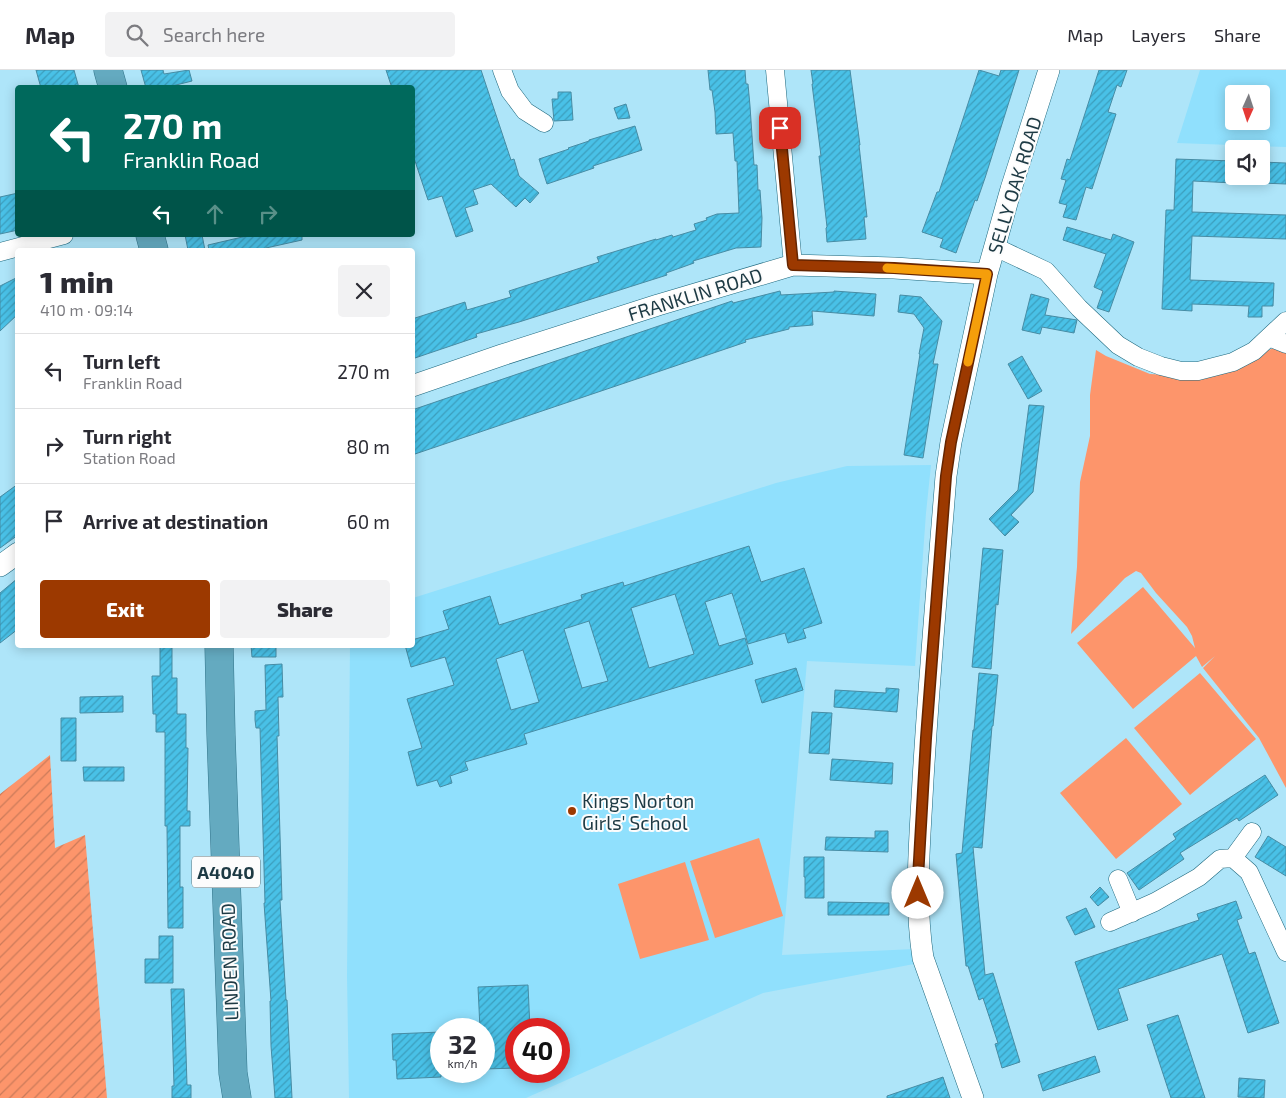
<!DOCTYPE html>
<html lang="en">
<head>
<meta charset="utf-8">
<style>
  body { margin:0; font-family:"Exo 2",sans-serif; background:#f2f2f3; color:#2b2b33; height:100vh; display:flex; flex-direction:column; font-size:19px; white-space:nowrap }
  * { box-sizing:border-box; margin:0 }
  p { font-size:16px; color:#7c7c81 }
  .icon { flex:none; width:28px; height:28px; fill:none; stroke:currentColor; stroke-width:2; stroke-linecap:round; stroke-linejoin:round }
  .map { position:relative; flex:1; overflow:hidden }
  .details { position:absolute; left:15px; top:178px; width:400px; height:400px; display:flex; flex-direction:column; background:#fff; border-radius:5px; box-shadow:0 2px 12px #0003 }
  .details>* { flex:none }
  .guide { position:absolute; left:15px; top:15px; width:400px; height:152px; border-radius:5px; box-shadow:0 2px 12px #0003; background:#00695c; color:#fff; overflow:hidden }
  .needle { width:32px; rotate:183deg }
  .buttons { position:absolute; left:1225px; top:15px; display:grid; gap:10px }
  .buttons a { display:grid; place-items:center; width:45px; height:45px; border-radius:5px; background:#fff; box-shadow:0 2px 12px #0003; font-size:25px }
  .speed { position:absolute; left:430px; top:948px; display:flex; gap:10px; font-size:25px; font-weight:700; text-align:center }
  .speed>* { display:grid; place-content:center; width:65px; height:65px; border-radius:50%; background:#fff; box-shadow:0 2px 12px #0003; line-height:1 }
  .speed small { font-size:12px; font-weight:400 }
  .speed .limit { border:8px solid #d22; background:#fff; color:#111 }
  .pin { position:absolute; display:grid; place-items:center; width:42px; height:42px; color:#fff; margin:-21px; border-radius:10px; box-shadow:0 2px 8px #0006 }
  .me { position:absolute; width:55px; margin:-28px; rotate:0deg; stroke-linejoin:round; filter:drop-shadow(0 0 4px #0008) }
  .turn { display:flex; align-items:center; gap:18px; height:105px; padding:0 25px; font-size:22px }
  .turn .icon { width:65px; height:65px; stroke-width:2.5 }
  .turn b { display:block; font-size:35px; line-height:42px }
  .lanes { display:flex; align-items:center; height:48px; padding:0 25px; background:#0003; justify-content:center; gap:25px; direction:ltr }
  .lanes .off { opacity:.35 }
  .round { display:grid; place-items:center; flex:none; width:52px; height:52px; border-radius:5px; background:#f2f2f3 }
  .headline { display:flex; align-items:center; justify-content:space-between; height:85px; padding:0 25px }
  h1 { font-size:30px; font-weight:800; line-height:38px }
  .primary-button { display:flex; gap:10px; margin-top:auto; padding:10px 25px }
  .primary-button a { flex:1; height:58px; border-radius:5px; background:#9c3900; color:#fff; font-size:20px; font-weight:800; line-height:58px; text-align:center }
  .primary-button a+a { background:#f2f2f3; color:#2b2b33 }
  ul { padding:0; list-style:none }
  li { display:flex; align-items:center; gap:15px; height:75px; padding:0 25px; border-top:1px solid #e1e1e2 }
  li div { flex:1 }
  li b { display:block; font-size:19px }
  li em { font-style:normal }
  header { display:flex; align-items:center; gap:30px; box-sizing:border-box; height:70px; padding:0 25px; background:#fff; border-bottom:1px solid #e1e1e2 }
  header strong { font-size:24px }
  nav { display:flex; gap:28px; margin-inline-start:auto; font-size:18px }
  .search { width:350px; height:45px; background:#f2f2f3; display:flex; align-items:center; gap:12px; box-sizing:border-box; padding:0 18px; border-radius:5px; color:#7c7c81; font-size:19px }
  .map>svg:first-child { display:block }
</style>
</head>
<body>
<header>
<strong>Map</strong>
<div class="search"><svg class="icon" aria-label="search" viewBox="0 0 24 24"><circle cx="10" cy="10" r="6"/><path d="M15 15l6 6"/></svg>Search here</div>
<nav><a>Map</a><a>Layers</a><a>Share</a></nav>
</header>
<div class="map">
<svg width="1286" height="1028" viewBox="0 0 1286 1028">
  <defs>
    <pattern id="garden-furrows" width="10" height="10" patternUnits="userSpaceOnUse" patternTransform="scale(1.25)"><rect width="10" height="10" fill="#fd956b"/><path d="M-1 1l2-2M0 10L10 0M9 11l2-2" fill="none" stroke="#cc7b5a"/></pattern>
    <pattern id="building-hatch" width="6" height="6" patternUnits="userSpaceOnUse" patternTransform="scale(1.25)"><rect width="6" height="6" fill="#49c1e7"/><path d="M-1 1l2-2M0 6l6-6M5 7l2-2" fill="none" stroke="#3c9ebd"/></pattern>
  </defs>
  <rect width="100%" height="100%" fill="#aee5f9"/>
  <!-- built -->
  <path fill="#90e0fd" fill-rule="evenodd" d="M1200 0H1286V77L1177 73ZM1234 24H1261V51H1234Z
    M931 395 926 443 915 596 807 591 782 885 915 879 914 894 763 923 526 1028H349L347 906 350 575H412L413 528 776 413 847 396ZM441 959H484V1001H441ZM516 959H559V1001H516Z"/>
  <!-- park -->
  <path fill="#fd956b" d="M1276 277 1286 281V718L1259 668 1203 598 1215 586 1202 597 1196 586 1133 639 1077 573 1143 517 1195 578 1192 566 1187 557 1156 523 1141 503 1136 501 1125 508 1071 564 1077 497 1080 412 1090 366V325L1096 280 1106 286 1150 304 1203 307Z
    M1200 603 1256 669 1190 725 1134 658Z
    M1126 668 1182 734 1116 789 1060 723Z
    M759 768 783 846 715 868 690 791Z
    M685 792 709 870 640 889 618 814Z"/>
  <!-- garden -->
  <path fill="url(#garden-furrows)" d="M50 685 55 778 85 765 107 1028H0V724Z"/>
  <!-- building -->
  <path fill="url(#building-hatch)" stroke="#478ca4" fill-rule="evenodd" d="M36 0H74L79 18H41Z
    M141 0H163L164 4 189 0 192 11 164 18H146Z
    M386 0H481L511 90 514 89 519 106 539 123 530 133 525 128 516 137 491 114 473 120 478 134 465 138 473 161 456 167 442 126 428 130 412 82V18H392Z
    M708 0H745L746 14H748L750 36 754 95H757L758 120H760L762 148 761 177 736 178 693 191 694 193 666 203 667 205 519 252 476 264 477 267 412 289V249L465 232 467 240 511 227 509 221 599 192 597 187 656 169V170L672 165 673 167 696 160 694 154 707 150 706 148 717 144 739 143 737 91H735L733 63 716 64 715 42 712 20H710Z
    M811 0H850L860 75H859L867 147H864L866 169 827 172 826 158 827 157 819 86H821L812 14H813Z
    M979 0 999 6 1001 0H1019L985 108 977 131 975 130 956 183 940 177 943 169 922 162 937 122H939Z
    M1099 0H1127L1121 17 1117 15 1108 42 1116 44 1092 119 1086 117 1076 150 1063 147 1067 135 1059 133 1066 110 1061 109 1067 89 1070 90Z
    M558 22H571L573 50 554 51 552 29H558Z
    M626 34 630 48 618 49 614 38Z
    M635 56 642 80 593 96 594 98 547 114 539 89 569 79 568 78 589 71V70Z
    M1176 89 1234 91V113L1193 111 1192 142 1286 145V169L1192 166 1190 210 1274 213 1273 236H1262V247H1248L1249 236 1192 234V241L1162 239 1166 140H1174Z
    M1261 92 1286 93V114L1261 113Z
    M18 123V160L0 164V127Z
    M1067 157 1111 170 1113 164 1134 172 1109 242 1097 238 1103 221 1094 217 1106 184 1063 170Z
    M185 165H202L205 180H188Z
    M251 165H302V170L266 178 267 180H209L208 175Z
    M18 207V244L0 261V216Z
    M780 221 781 225 834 222V221L876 224 874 246 812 241 813 255 789 257V259L745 270 746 272 412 385V340L732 231 733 233Z
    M1031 224 1049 229 1045 245 1077 250 1074 263 1042 257 1040 264 1022 260Z
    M900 225 921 227 942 251 933 294H938L923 388 904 385 920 284H919L924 258 914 244 898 242Z
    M1022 286 1042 321 1028 329 1008 294Z
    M1029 335 1044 336 1033 422 1011 445 1019 452 1005 466 989 449 1018 420Z
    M18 414V465L0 478V427Z
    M749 476 761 512 804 498 822 553 803 559 806 568 788 573 785 563 748 574 732 523 705 532 719 576 745 568 753 594 524 664 527 674 465 692 468 700 450 706 452 713 440 717 437 710 417 716 408 682 422 678 407 629 454 615 445 587 411 597 405 575H412V570L449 559 443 541 490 526 499 555 582 529 581 525 623 512 624 516ZM675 524 694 584 649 598 631 538ZM589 551 608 611 582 618 564 559ZM523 580 539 632 511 640 496 589Z
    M983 478 1003 480 998 535 996 534 991 599 972 597Z
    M18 508V559L0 573V523Z
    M160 575H172V608H177V644H186V678H188L187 741H190V756H180V817H183V858H168L167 756H165V662H156V644H153L152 606H160Z
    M251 575H276V587H252Z
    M282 594 283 627H278L279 666H277L282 830H280L286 930H287L292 1028H275L271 976 270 931H271L264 833H265L260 658H256L255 650V641L266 640 265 595Z
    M796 598 803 620 762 633 755 610Z
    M979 603 998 605 993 656H992L982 778 973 777 985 905 993 903 1020 992 1002 998 995 974 998 973 983 928 979 930 968 896H966L956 784 962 783 973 660H974Z
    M886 618 899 619 897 642 834 637 835 620 886 623Z
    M123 626V642L80 643V627Z
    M812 642 832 643 829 684 809 683Z
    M61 648H76V691H61Z
    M832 689 893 693 892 714 830 710Z
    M83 697H124V711H84Z
    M1265 705 1278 725 1239 751 1237 748 1180 783 1184 789 1139 820 1127 803 1176 769 1173 764Z
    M875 761H888V782L825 780 826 767 875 768Z
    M1268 766 1286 777V806L1255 787Z
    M804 787H824V828H805V807H804Z
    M1100 817 1109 827 1098 836 1090 827Z
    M1236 831 1242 848 1237 850 1249 884 1255 882 1279 953 1248 963 1222 884 1118 919 1128 950 1098 960 1075 892 1199 850 1197 844Z
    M828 832 889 833V845H828Z
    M1086 838 1095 857 1075 865 1066 847Z
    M159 866H173V913H145V889H159Z
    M528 915 530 959H516V998L484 999V959H480L478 917Z
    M171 919H184L187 1015H191V1028H172V1016H174Z
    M1178 945 1205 1028H1171L1147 955Z
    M441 962V1007L397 1009 396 990H393L392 964Z
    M1095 986 1100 1002 1043 1021 1038 1005Z
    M943 1007 950 1028H887V1026Z
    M1239 1008 1265 1010 1264 1028 1238 1027Z"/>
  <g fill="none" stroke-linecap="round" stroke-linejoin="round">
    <defs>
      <path id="minor" d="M502 0 510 21 525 41 544 53
        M775 0 793 195
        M995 177 1046 201 1079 238 1118 275 1138 287 1161 296 1181 301H1198L1233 292 1254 281 1286 251
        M0 182 64 165
        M1269 267 1286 274
        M1233 788 1252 762
        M1118 809 1132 843
        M1110 852 1155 832 1199 807 1220 789 1233 788 1249 802 1286 882"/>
      <path id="tertiary" d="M412 316 502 285 658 235 793 195 894 198 987 204
        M0 496 18 483
        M973 1028 923 888C914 829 920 769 923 710 929 608 938 507 946 406L951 372 987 204 1011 119 1049 0"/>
      <path id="trunk" d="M108 0 113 18
        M150 165 154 180
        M219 575 221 665 233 1003 237 1028"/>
    </defs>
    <!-- minor casing -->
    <use href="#minor" stroke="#1c677d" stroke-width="19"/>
    <!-- tertiary casing -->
    <use href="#tertiary" stroke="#1c677d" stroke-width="22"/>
    <!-- trunk casing -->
    <use href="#trunk" stroke="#32748a" stroke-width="29"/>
    <!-- minor -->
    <use href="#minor" stroke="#fff" stroke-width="18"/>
    <!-- tertiary -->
    <use href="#tertiary" stroke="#fff" stroke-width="21"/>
    <!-- trunk -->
    <use href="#trunk" stroke="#64aac0" stroke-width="28"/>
  </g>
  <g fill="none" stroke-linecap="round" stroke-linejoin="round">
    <defs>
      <path id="route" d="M780 58 793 195 894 198 987 204 951 372 946 406 926 668 918 808V823"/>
    </defs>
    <!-- route casing -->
    <use href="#route" stroke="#652500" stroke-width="12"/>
    <!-- route -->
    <use href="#route" stroke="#9c3900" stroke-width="9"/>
    <!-- slow -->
    <path stroke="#f59e0b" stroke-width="9" d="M887 198 987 204 968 292"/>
  </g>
  <!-- markers -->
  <circle fill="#9c3900" stroke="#fcfcfc" stroke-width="2" cx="572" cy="741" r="5"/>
  <g text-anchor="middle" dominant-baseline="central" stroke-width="4" stroke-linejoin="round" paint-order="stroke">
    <!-- shield labels -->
    <rect fill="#fcfcfc" stroke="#60747b" stroke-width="1" x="192" y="786.5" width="68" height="31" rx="4"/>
    <g font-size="18" font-weight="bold" fill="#1d3a44">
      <text x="226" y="802">A4040</text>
    </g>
    <!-- street labels -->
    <g font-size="19" fill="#1d3a44" stroke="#fcfcfc">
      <text transform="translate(1014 115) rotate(-73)">SELLY OAK ROAD</text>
      <text transform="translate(695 224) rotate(-17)">FRANKLIN ROAD</text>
      <text transform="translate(229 892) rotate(-92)">LINDEN ROAD</text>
    </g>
    <!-- poi labels -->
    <g font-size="19" fill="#1d3a44" stroke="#fcfcfc" text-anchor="start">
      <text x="582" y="730">Kings Norton<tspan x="582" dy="22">Girls' School</tspan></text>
    </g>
  </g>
</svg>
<div class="buttons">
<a><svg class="needle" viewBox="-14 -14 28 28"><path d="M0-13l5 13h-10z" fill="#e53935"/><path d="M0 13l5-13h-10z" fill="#7c7c81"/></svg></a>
<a><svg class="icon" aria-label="sound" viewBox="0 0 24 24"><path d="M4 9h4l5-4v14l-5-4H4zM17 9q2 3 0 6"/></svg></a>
</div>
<div class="speed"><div>32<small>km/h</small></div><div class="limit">40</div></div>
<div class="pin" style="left:780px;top:58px;background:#d93025"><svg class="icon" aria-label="arrive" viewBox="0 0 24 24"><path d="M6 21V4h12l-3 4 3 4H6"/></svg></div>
<svg class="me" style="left:918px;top:823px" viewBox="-20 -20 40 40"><circle r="19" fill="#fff"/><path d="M0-13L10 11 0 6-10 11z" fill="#9c3900"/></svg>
<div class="guide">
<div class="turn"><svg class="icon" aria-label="left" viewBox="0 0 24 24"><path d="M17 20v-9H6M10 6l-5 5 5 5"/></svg><div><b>270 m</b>Franklin Road</div></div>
<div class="lanes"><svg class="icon" aria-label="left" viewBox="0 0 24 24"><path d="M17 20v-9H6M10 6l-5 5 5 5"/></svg><svg class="icon off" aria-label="ahead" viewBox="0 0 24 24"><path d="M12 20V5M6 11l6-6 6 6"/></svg><svg class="icon off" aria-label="right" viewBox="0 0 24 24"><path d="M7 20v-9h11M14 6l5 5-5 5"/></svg></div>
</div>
<section class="details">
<div class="headline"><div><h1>1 min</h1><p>410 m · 09:14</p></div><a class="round"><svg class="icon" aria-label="close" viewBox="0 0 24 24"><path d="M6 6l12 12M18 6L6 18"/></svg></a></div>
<ul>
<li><svg class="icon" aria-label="left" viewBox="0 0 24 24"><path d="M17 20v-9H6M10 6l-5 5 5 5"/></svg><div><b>Turn left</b><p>Franklin Road</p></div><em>270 m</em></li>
<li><svg class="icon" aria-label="right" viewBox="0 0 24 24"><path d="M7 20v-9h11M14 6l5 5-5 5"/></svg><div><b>Turn right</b><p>Station Road</p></div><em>80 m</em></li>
<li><svg class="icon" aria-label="arrive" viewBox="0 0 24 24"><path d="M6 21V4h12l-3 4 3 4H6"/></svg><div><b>Arrive at destination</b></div><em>60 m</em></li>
</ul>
<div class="primary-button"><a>Exit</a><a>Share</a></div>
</section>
</div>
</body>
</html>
